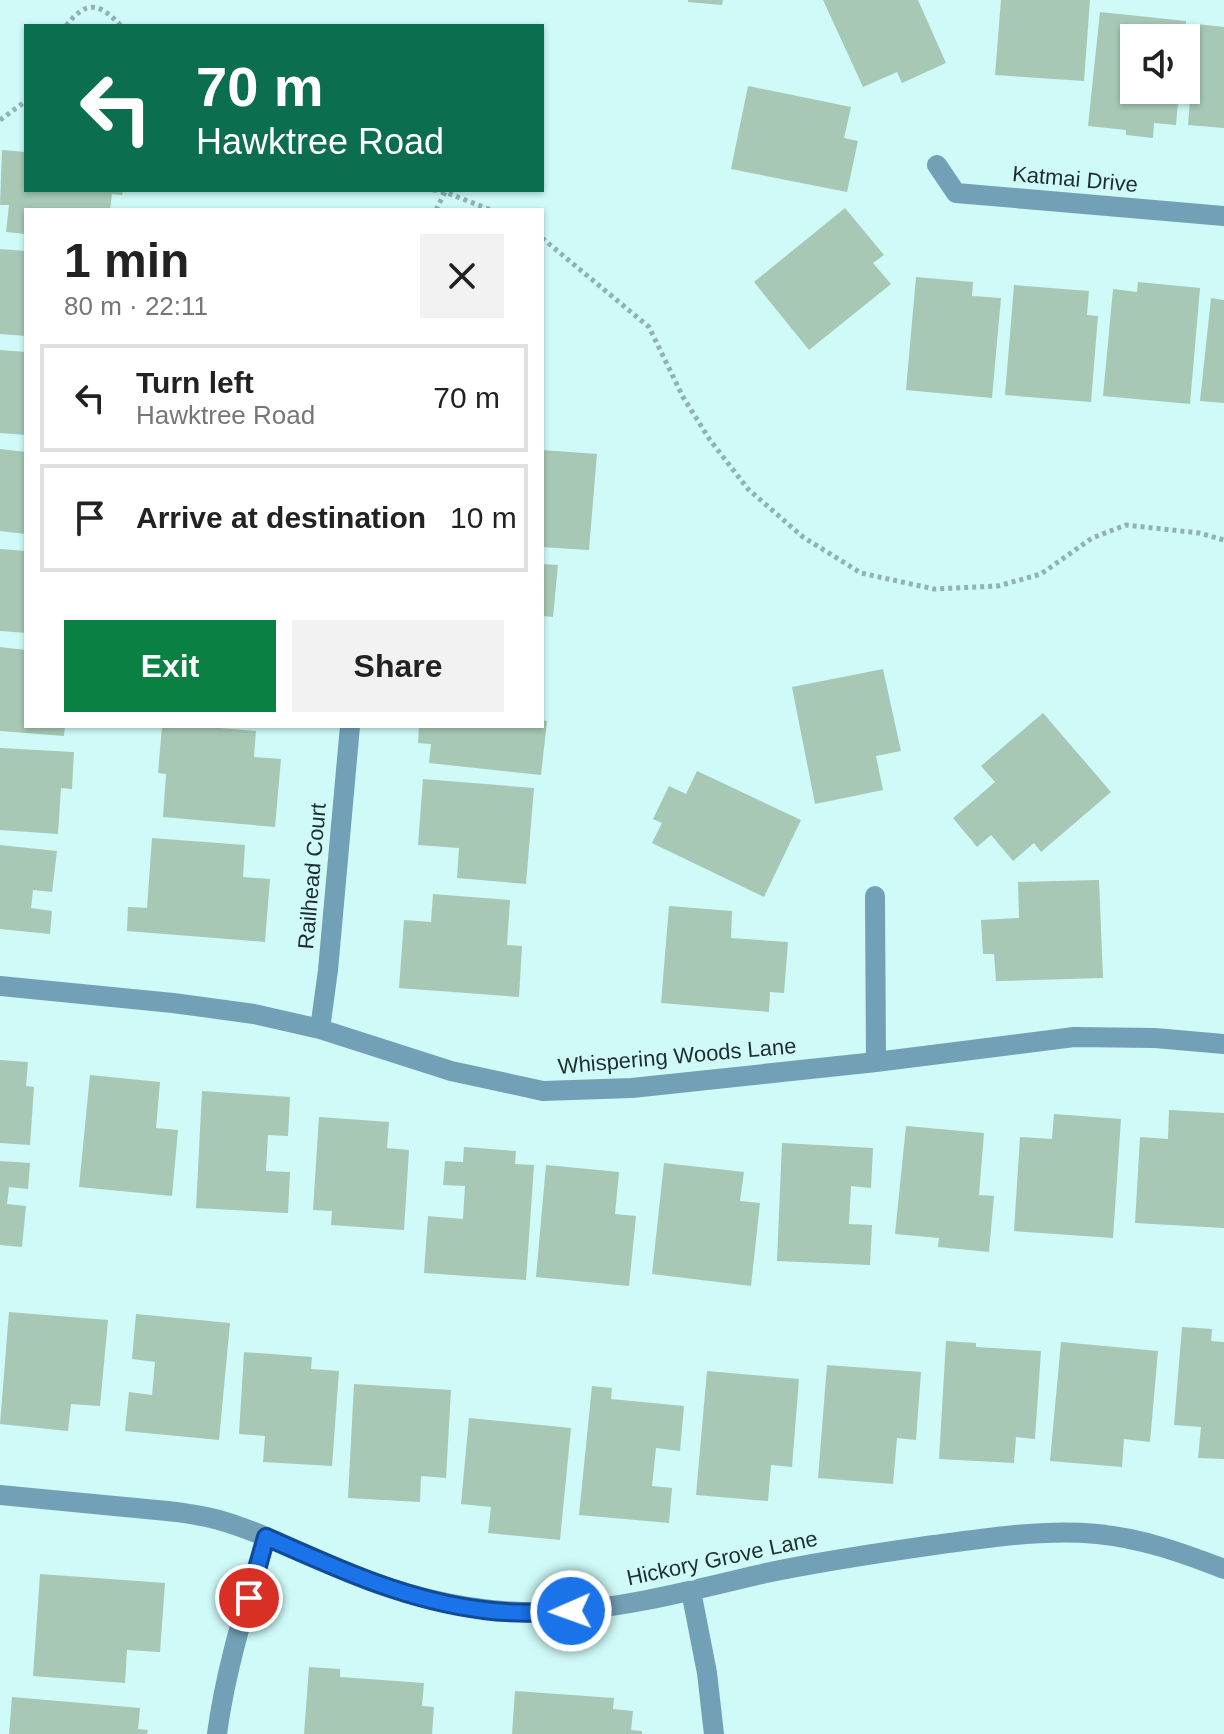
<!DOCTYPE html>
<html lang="en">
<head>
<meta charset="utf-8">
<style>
  body { margin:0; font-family:Arial,sans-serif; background:#f2f2f2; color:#222; height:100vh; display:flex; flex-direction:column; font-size:30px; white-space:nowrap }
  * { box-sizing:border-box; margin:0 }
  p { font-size:26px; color:#767676 }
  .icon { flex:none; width:44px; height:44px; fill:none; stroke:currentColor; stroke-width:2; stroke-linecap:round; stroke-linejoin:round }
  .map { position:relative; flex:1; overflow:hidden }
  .drawer { position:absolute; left:24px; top:208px; width:520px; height:520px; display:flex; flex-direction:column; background:#fff; border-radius:0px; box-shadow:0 2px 6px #0004 }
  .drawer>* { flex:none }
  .hud { position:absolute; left:24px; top:24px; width:520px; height:168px; border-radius:0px; box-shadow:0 2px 6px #0004; background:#0b6e4f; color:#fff; overflow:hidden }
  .controls { position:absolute; left:1120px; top:24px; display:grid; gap:16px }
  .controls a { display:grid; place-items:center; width:80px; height:80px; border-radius:0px; background:#fff; box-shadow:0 2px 6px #0004; font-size:40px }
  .pin { position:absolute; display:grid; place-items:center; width:68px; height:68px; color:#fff; margin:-34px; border:4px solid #fff; border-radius:50%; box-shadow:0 2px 8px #0007 }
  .me { position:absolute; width:88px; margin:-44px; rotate:268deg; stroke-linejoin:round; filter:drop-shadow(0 0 6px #0008) }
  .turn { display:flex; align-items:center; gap:28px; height:168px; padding:0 40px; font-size:36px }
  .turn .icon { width:104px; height:104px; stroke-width:2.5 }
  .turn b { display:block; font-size:56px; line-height:68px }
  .round { display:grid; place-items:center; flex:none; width:84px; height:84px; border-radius:0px; background:#f2f2f2 }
  .overview { display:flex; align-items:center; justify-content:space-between; height:136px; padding:0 40px }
  h1 { font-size:48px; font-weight:700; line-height:60px }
  .primary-button { display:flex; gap:16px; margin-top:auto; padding:16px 40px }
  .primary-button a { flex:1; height:92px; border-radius:0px; background:#0b8043; color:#fff; font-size:32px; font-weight:700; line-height:92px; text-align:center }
  .primary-button a+a { background:#f2f2f2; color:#222 }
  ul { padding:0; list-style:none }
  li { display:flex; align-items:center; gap:24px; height:108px; margin:0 16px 12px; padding:0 24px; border:4px solid #e0e0e0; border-radius:0px }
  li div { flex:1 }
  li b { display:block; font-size:30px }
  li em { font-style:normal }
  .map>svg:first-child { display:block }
</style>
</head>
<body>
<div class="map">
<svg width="1224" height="1734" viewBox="0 0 1224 1734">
  <rect width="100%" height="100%" fill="#cffaf8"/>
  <!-- building -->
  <path fill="#a7c8b4" d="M688 0H723L722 5 688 2Z
    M823 0H918L946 63 902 83 897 72 863 87Z
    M1001 0H1090L1084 81 995 75Z
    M1100 12 1186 21 1185 38H1134V90H1179L1176 125 1154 123 1153 138 1126 135V130L1088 126Z
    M1196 24 1224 27V128L1188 125Z
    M748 86 851 107 844 138 858 141 847 192 731 169Z
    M2 150 26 152V190H123L122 195 112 194 110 210H26V234L6 232 9 205H0Z
    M845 208 884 255 873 263 891 284 809 350 754 282Z
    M0 249 26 251V336L0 334Z
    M916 277 973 282 972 296 1001 298 992 398 906 390Z
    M1138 282 1200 288 1190 404 1103 396 1113 289 1137 292Z
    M1014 285 1089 291 1087 315 1098 316 1091 402 1005 395Z
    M1211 298 1224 300V403L1200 401Z
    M0 350 26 352V435L0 433Z
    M0 449 26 452V534L0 531Z
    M542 450 597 454 589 550 542 547Z
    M0 549 26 551V633L0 631Z
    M542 564 558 565 553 617 542 616Z
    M0 647 26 650V726H65L64 736 0 731Z
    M883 669 901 751 876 756 883 790 815 804 792 687Z
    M1043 713 1111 792 1041 852 1034 843 1013 861 991 835 977 847 953 818 995 782 981 766Z
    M542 720 547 721 541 775 429 763 431 744 418 743 419 726H542Z
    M162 726H196L256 731 254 757 281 759 275 827 163 817 166 774 158 773Z
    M0 748 74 752 72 789 61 788 58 834 0 830Z
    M697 771 801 820 764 897 652 843 662 823 653 819 669 786 686 794Z
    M423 779 534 788 526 884 457 878 459 848 418 845Z
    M152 838 245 845 243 877 270 879 265 942 127 931 128 907 147 908Z
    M0 845 57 851 52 892 33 890 31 908 52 911 50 934 0 929Z
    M1099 880 1103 978 996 981 994 954H983L981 920 1019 918 1018 882Z
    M433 894 510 900 507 945 522 946 519 997 399 988 404 920 431 922Z
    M669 906 732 911 731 938 788 942 784 993 770 992 769 1012 661 1003Z
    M0 1060 28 1062 26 1086 34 1087 30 1145 0 1143Z
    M90 1075 160 1082 156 1128 178 1130 172 1196 79 1187Z
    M202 1091 290 1097 288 1136 268 1135 266 1171 290 1172 288 1213 196 1208Z
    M1169 1110 1224 1113V1228L1135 1223 1140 1137 1168 1139Z
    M1054 1114 1121 1119 1113 1238 1014 1231 1020 1137 1052 1139Z
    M319 1117 389 1122 387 1148 409 1150 404 1230 331 1225 332 1211 313 1210Z
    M906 1126 984 1133 979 1195 994 1196 989 1252 938 1247 939 1238 895 1234Z
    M782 1143 873 1148 871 1188 851 1186 849 1224 872 1225 870 1265 777 1261Z
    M464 1147 516 1151 515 1164 534 1165 526 1280 424 1273 428 1216 463 1219 465 1186 443 1185 445 1161 463 1162Z
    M0 1161 30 1163 28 1189 9 1187 7 1204 26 1206 22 1247 0 1245Z
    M664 1163 744 1172 740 1201 760 1203 751 1286 652 1274Z
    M546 1165 619 1172 615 1214 636 1216 629 1286 536 1277Z
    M9 1312 108 1320 100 1406 71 1404 68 1431 0 1424Z
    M136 1314 230 1323 219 1440 125 1431 129 1392 152 1395 155 1362 132 1359Z
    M1182 1327 1212 1329 1211 1341 1224 1342V1459L1198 1458 1201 1427 1174 1425Z
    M946 1341 976 1343V1347L1041 1351 1035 1439 1016 1437 1014 1463 939 1459Z
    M1061 1342 1158 1351 1150 1442 1124 1439 1122 1467 1050 1461Z
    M244 1352 312 1357 311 1369 339 1371 332 1466 263 1462 265 1436 239 1434Z
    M827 1365 921 1372 916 1440 897 1438 893 1484 818 1478Z
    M707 1371 799 1379 792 1467 771 1465 768 1501 696 1495Z
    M354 1384 451 1390 446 1478 421 1476 420 1502 348 1498Z
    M592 1386 612 1388 611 1399 684 1406 680 1451 656 1448 652 1486 672 1488 669 1523 579 1515Z
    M469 1418 571 1428 560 1540 488 1533 491 1507 461 1504Z
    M40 1574 165 1583 160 1652 127 1650 125 1683 33 1676Z
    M309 1667 340 1669V1677L424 1683 422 1706 434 1707 432 1734H304Z
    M515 1691 614 1698 613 1709 633 1711 631 1730 642 1731V1734H512Z
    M12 1697 140 1708 138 1729 148 1730 147 1734H9Z"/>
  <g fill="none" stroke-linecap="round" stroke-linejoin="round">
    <!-- path -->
    <path stroke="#91b2b1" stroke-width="5" stroke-dasharray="4 4" stroke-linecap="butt" d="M66 26C86 0 99 2 121 26
      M0 120 26 101
      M433 190 445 192 491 210
      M436 210 445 192
      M542 238 649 327 683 397 710 440 748 489 803 537 861 573 934 589 998 586 1041 574 1092 538 1126 525 1199 533 1224 540"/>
    <!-- street -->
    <path stroke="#72a0b6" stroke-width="20" d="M937 165 956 193 1224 216
      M875 896 876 1062
      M0 986 173 1003 254 1014 320 1029 451 1071 543 1091 632 1088 876 1062 1074 1037 1155 1038 1224 1044
      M320 1029 328 970 350 726
      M0 1495C42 1499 84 1503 125 1507 157 1510 189 1512 219 1520 264 1533 305 1555 347 1572 414 1600 483 1615 556 1612 627 1608 697 1589 766 1573 822 1561 878 1553 934 1545 988 1538 1042 1529 1097 1534 1141 1538 1183 1553 1224 1569
      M691 1591 707 1673 714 1734
      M217 1734C226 1666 247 1602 266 1537"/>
  </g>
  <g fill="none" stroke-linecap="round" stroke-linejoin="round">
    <defs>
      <path id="route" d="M249 1598 266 1537C336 1568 407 1601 484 1610 512 1614 542 1613 571 1611"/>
    </defs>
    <!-- route casing -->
    <use href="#route" stroke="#114b97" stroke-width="20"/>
    <!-- route -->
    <use href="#route" stroke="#1a73e8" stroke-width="14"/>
  </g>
  <g text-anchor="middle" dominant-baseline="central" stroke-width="8" stroke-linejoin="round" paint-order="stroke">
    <!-- street labels -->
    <g font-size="22" fill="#1e2e2e" stroke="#cffaf8">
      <text transform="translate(1075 179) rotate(5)">Katmai Drive</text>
      <text transform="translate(312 876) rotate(-85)">Railhead Court</text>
      <text transform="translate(677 1056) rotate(-5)">Whispering Woods Lane</text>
      <text transform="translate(722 1558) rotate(-12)">Hickory Grove Lane</text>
    </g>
  </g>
</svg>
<div class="controls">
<a><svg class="icon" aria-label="sound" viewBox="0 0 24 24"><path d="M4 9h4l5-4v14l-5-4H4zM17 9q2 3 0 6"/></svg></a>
</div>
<div class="pin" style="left:249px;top:1598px;background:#d93025"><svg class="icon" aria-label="arrive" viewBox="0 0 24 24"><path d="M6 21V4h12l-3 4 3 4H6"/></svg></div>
<svg class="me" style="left:571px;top:1611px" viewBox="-20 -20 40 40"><circle r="17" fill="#1a73e8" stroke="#fff" stroke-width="3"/><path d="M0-11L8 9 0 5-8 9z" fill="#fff"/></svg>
<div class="hud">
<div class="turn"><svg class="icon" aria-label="left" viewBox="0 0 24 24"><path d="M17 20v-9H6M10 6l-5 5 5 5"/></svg><div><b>70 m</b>Hawktree Road</div></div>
</div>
<section class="drawer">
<div class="overview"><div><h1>1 min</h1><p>80 m · 22:11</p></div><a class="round"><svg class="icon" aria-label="close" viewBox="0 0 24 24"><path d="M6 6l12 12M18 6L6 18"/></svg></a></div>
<ul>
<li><svg class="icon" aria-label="left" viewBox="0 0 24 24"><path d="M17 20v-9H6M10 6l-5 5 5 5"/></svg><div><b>Turn left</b><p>Hawktree Road</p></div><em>70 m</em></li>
<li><svg class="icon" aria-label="arrive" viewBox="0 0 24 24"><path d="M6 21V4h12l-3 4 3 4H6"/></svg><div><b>Arrive at destination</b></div><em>10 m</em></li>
</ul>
<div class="primary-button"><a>Exit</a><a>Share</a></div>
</section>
</div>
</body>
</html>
